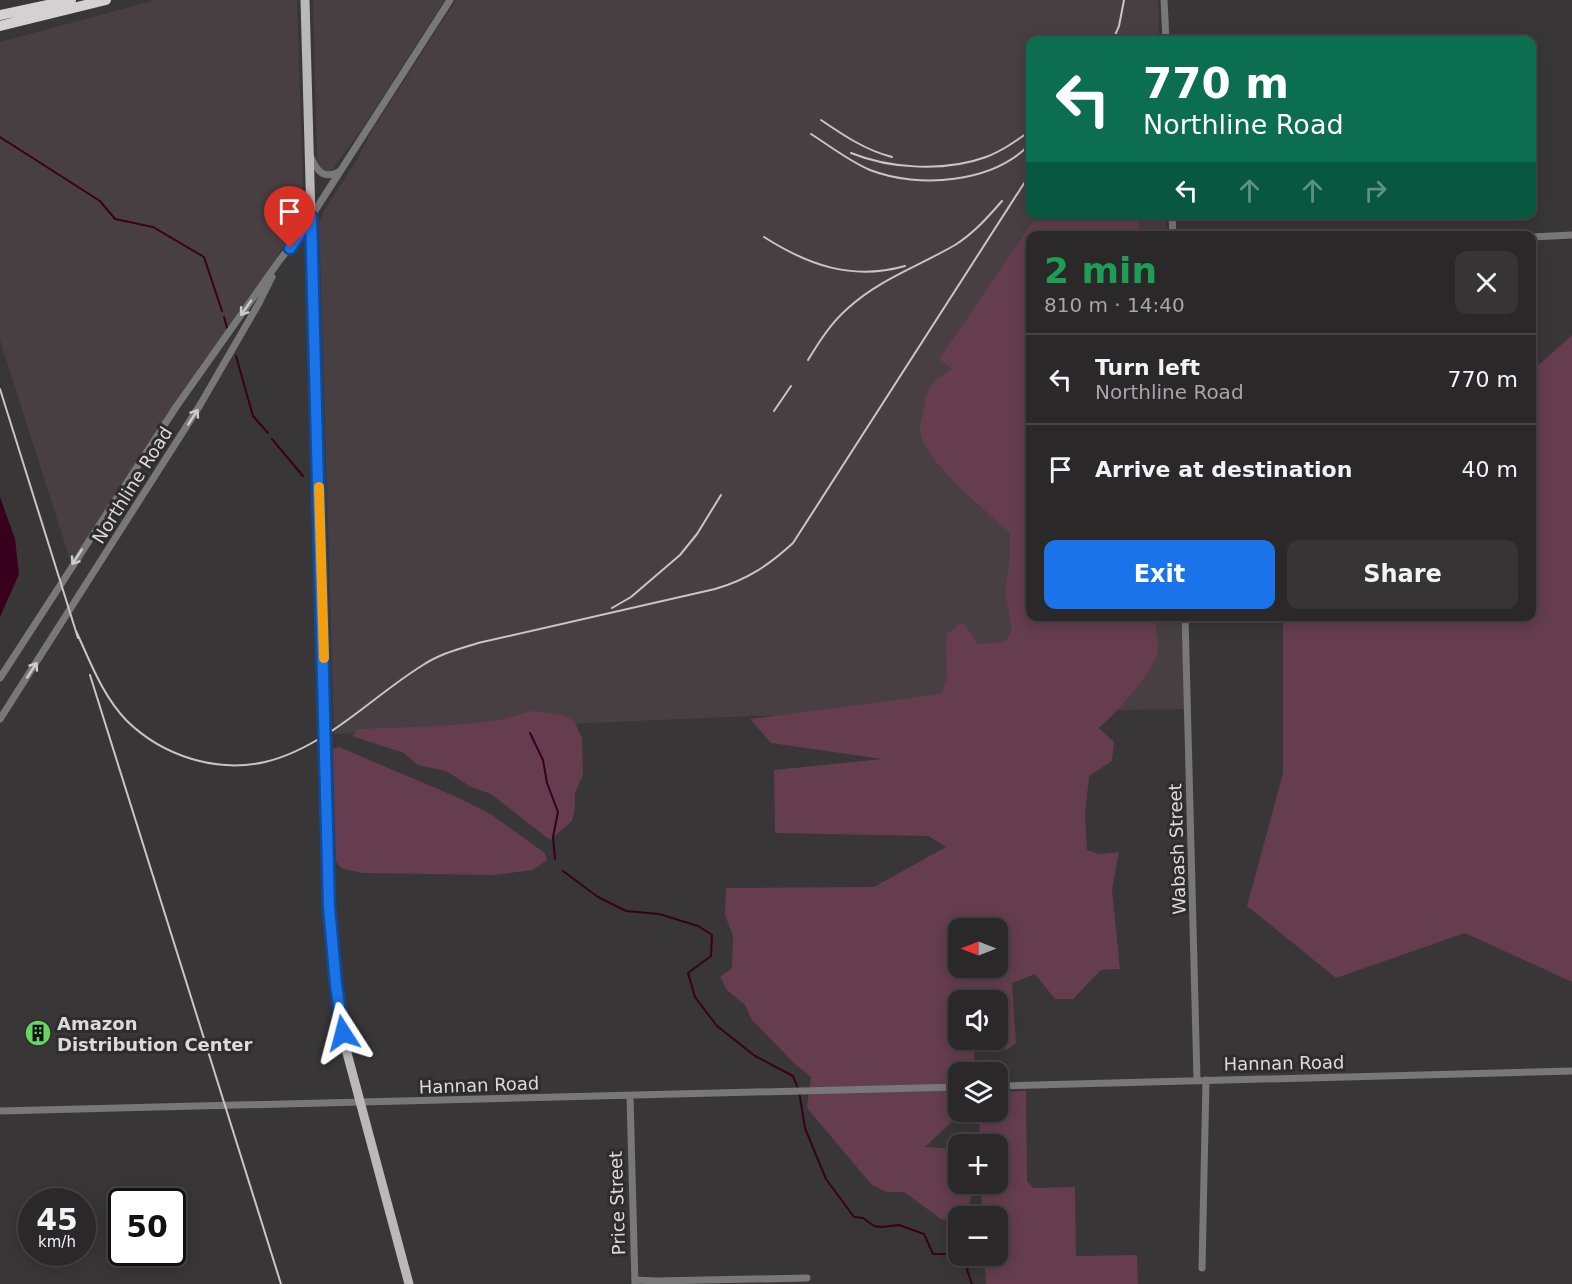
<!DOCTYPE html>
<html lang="en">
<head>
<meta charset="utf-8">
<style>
  body { margin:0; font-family:"DejaVu Sans",sans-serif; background:#363435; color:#f1f3f6; height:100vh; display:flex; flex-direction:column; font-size:22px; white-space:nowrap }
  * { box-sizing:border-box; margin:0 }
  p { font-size:20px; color:#a5a6a8 }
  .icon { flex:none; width:33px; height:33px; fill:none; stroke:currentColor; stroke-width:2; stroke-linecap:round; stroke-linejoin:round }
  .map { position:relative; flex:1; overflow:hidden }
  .side { position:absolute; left:1026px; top:231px; width:510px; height:390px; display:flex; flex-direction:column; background:#2a2829; border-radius:12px; box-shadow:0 3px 15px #0003,0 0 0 2px #464446 }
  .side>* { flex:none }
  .guide { position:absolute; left:1026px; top:36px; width:510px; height:183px; border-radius:12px; box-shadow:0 3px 15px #0003,0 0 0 2px #464446; background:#0b6e4f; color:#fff; overflow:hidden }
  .needle { width:39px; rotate:270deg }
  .tools { position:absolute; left:948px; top:918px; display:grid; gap:12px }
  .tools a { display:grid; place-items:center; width:60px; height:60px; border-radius:12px; background:#2a2829; box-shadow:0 3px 15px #0003,0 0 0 2px #464446; font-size:30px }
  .speed { position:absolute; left:18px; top:1188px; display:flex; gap:12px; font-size:30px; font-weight:700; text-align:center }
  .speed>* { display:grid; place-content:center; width:78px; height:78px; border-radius:50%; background:#2a2829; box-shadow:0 3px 15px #0003,0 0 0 2px #464446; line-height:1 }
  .speed small { font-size:15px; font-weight:400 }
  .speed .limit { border:3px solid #111; border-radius:9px; background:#fff; color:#111 }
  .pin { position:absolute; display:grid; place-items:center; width:51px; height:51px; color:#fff; margin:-62px -26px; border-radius:50% 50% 50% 0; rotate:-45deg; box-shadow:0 0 6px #0007 }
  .pin .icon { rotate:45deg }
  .me { position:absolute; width:66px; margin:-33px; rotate:351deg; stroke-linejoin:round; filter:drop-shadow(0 0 4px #0008) }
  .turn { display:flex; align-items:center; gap:21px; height:126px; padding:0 18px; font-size:27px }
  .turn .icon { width:78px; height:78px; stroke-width:2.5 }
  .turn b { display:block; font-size:42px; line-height:51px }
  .lanes { display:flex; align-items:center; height:57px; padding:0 18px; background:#0003; justify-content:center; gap:30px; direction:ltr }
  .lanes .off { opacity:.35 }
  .round { display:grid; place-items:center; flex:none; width:63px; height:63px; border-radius:12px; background:#363435 }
  .overview { display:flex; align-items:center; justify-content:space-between; height:102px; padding:0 18px }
  h1 { font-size:36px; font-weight:600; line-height:45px; color:#1e9e55 }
  .cta { display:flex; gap:12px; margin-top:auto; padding:12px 18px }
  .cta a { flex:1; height:69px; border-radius:12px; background:#1a73e8; color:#fff; font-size:24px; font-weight:600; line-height:69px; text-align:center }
  .cta a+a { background:#363435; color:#f1f3f6 }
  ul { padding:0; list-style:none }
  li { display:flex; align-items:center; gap:18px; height:90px; padding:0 18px; border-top:2px solid #464446 }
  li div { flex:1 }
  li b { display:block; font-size:22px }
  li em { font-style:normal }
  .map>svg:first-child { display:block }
</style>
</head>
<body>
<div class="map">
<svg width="1572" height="1284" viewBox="0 0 1572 1284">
  <rect width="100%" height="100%" fill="#383637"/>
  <!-- built -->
  <path fill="#483f42" d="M156 0H297L303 184 302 209 290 237 279 254 72 566 0 340V42Z
    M313 0H445L363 127 333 169 328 172 321 169 317 158Z
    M456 0H1158L1159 40H1030V214L1166 215 1167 235 1030 236V616L1181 617 1185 709 754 716 334 734 319 223 324 211 358 158 373 129Z"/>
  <!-- green -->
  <path fill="#653d4e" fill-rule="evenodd" d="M1038 215H1138L1139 235 1030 236V616L1155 617C1155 627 1158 639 1158 650 1157 668 1114 716 1099 728L1114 742 1112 761 1089 776 1085 816 1087 850 1099 854 1119 852 1112 890 1120 969 1101 970 1073 999H1055L1035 974 1012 983 1016 1043 1006 1051 998 1012V1000H958V1040H979L974 1050 975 1072H958V1112H962L925 1147 958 1149V1184H973L969 1209 963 1216H958V1222L941 1219 904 1192H886L871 1184 807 1108 811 1077 795 1064 752 1020 745 1005 727 990 720 977 732 968 733 936 725 915 726 888 874 887 946 847 928 836 775 833 774 770 882 759 771 743 750 719 941 694 947 679 946 634 963 622 978 644 1005 642 1012 629 1005 593 1010 559V533C988 512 923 461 920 431 919 424 923 415 924 408 927 386 933 380 952 369L939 359ZM958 928H998V968H958Z
    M1572 335V982L1465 933 1336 978 1247 906 1283 773V617L1532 616V371Z
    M532 711 563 715 574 721 582 738 583 775 575 793V808L572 821 550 840 491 794 471 787 446 771 418 765 404 753 352 736 358 729 440 726 495 721Z
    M339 747 459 798 492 815 545 853 547 860 533 870 494 875 363 873 343 869 336 862 333 749Z
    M1026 1091 1027 1181 1033 1188 1075 1187 1076 1256 1137 1255 1138 1284H986L984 1256H998V1216H982L981 1184H998V1144H980L979 1112H998V1092Z"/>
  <!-- water -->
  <path fill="#39001e" d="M0 497 15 539 19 574 0 617Z"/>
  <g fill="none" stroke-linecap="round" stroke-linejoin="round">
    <!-- stream -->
    <path stroke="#39001e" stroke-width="2" d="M0 137 100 201 115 219 153 227 204 257 222 311
      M224 317 228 331
      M236 356 253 416 268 433
      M272 439 303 476
      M530 733 543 760 547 783 558 812 553 837 555 859
      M563 871 598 897 626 911 659 914 698 926 712 935 711 956 688 973 695 997 717 1026 755 1056 793 1076 799 1091 805 1128 814 1150 826 1179 854 1217 863 1218 874 1226 882 1227 899 1225 924 1234 933 1254H950L972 1259 967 1270 972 1284"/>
    <!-- minor -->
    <path stroke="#797878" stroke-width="7" d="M1164 0 1166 40
      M311 157C317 172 324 180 340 171
      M1172 214 1173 236
      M1532 237 1572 235
      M1185 616 1197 1080
      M0 678 176 407 279 261 300 234 450 0
      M0 719 200 405 259 303 272 277
      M998 1086 1572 1071
      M630 1096 635 1284
      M0 1111 958 1087
      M1202 1268 1206 1080
      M635 1280 656 1281 807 1278"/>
    <!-- major -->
    <path stroke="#bbb8b9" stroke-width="9" d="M305 0 331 943 339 1011 347 1053 409 1284"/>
    <!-- highway -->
    <path stroke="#d5d1d2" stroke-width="10" d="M0 15 71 0
      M0 26 106 0"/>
    <!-- rail -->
    <path stroke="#c7c5c5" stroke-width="2" d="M1113 40 1119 26 1124 0
      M821 120C843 135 865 150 892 157
      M811 134C830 146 849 161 870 170 919 189 993 183 1030 144
      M851 153C890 169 945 172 986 157 1002 151 1016 141 1030 131
      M764 237C808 265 852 281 905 266
      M808 360C819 342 831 323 847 309 878 280 919 266 955 245 974 233 988 217 1002 201
      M0 389 78 638
      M774 411 791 386
      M612 608 631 597 680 555 697 534 721 495
      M76 631C90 661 103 697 127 721 163 756 216 773 265 762 287 757 308 746 327 734 360 713 389 686 423 665 439 654 459 649 478 643L715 589C747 580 769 565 793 543L1030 174
      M90 675 281 1284"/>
  </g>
  <!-- one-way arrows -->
  <defs><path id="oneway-shaft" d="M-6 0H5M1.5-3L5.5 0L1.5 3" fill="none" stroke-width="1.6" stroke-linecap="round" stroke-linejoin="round" transform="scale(1.5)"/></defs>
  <g stroke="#cdcbcb">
    <use href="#oneway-shaft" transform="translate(246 308) rotate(125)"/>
    <use href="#oneway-shaft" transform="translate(193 417) rotate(-57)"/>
    <use href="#oneway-shaft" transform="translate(77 557) rotate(123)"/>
    <use href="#oneway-shaft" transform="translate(32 670) rotate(-57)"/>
  </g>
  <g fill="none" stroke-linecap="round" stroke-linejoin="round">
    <defs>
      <path id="route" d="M290 248 311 217 329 907 336 985 343 1033"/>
    </defs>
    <!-- route casing -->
    <use href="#route" stroke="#114b97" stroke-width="15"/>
    <!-- route -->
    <use href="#route" stroke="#1a73e8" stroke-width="10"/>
    <!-- slow -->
    <path stroke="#f59e0b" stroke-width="10" d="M319 487 324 658"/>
  </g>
  <!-- icons -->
  <defs>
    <symbol id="building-disc" viewBox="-11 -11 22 22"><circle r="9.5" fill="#67d466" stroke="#2e2c2d"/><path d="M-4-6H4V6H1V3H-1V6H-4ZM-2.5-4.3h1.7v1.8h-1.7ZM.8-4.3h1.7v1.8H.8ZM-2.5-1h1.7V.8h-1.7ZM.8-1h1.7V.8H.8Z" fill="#111"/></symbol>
  </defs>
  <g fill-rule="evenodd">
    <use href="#building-disc" x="23" y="1018" width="30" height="30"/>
  </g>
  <g text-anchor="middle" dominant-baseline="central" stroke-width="6" stroke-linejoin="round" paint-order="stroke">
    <!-- street labels -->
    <g font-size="18" fill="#dcdada" stroke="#2e2c2d">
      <text transform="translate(132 485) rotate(-58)">Northline Road</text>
      <text transform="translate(1177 849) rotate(-92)">Wabash Street</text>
      <text transform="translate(1284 1063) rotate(-1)">Hannan Road</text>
      <text transform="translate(479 1085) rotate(-2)">Hannan Road</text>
      <text transform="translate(617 1203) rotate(-92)">Price Street</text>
    </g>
    <!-- poi labels -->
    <g font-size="18" font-weight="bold" fill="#dcdada" stroke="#2e2c2d" text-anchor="start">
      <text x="57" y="1023">Amazon<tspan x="57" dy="21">Distribution Center</tspan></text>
    </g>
  </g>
</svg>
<div class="tools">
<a><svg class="needle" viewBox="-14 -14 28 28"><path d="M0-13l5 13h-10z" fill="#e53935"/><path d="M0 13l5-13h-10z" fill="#a5a6a8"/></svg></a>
<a><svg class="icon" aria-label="sound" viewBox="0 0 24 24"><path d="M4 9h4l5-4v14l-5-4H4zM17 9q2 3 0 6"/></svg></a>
<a><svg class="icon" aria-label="layers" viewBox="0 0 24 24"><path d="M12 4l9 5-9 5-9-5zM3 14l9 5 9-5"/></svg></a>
<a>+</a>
<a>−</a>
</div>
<div class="speed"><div>45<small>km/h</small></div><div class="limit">50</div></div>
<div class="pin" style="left:290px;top:248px;background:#d93025"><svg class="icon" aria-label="arrive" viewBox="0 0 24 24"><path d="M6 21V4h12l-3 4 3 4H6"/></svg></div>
<svg class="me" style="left:343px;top:1033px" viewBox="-20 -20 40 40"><path d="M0-17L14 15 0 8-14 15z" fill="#1a73e8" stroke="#fff" stroke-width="4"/></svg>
<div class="guide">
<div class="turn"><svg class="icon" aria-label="left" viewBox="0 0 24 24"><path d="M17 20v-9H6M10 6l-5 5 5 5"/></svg><div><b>770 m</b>Northline Road</div></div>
<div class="lanes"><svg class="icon" aria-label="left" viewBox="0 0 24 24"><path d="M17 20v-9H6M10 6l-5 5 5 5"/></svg><svg class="icon off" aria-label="ahead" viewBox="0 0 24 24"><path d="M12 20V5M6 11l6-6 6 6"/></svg><svg class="icon off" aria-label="ahead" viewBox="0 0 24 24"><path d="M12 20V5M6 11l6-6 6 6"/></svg><svg class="icon off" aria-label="right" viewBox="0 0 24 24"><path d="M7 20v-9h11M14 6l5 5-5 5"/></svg></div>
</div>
<section class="side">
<div class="overview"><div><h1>2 min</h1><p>810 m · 14:40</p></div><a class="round"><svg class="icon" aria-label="close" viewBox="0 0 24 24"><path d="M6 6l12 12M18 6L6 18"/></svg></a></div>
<ul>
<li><svg class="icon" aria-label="left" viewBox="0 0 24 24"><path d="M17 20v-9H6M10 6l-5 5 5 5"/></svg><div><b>Turn left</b><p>Northline Road</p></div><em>770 m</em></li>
<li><svg class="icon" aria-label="arrive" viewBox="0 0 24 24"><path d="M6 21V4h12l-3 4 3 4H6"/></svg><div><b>Arrive at destination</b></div><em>40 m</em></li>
</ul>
<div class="cta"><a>Exit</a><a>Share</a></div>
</section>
</div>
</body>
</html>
